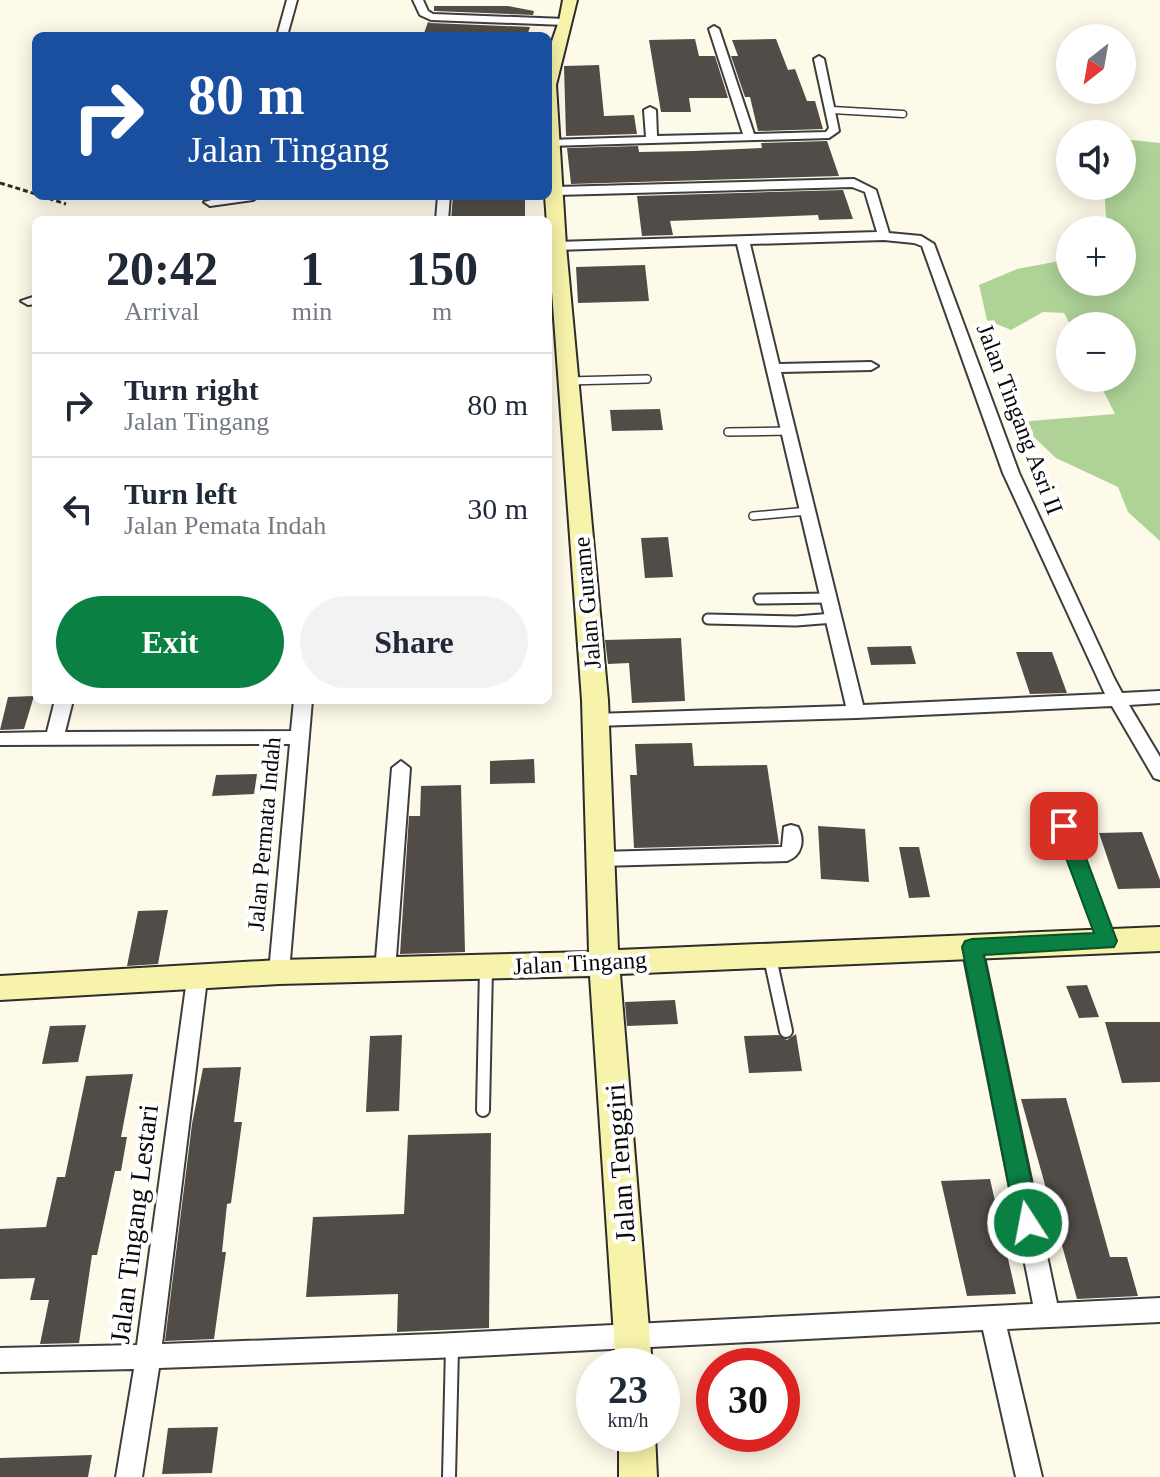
<!DOCTYPE html>
<html lang="en">
<head>
<meta charset="utf-8">
<style>
  body { margin:0; font-family:Georgia,serif; background:#f2f2f3; color:#1f2937; height:100vh; display:flex; flex-direction:column; font-size:30px; white-space:nowrap }
  * { box-sizing:border-box; margin:0 }
  p { font-size:26px; color:#747a83 }
  .icon { flex:none; width:44px; height:44px; fill:none; stroke:currentColor; stroke-width:2; stroke-linecap:round; stroke-linejoin:round }
  .map { position:relative; flex:1; overflow:hidden }
  .drawer { position:absolute; left:32px; top:216px; width:520px; height:488px; display:flex; flex-direction:column; background:#fff; border-radius:12px; box-shadow:0 4px 20px #0003 }
  .drawer>* { flex:none }
  .guide { position:absolute; left:32px; top:32px; width:520px; height:168px; border-radius:12px; box-shadow:0 4px 20px #0003; background:#1a4fa0; color:#fff; overflow:hidden }
  .needle { width:52px; rotate:211deg }
  .tools { position:absolute; left:1056px; top:24px; display:grid; gap:16px }
  .tools a { display:grid; place-items:center; width:80px; height:80px; border-radius:50%; background:#fff; box-shadow:0 4px 20px #0003; font-size:40px }
  .speed { position:absolute; left:576px; top:1348px; display:flex; gap:16px; font-size:40px; font-weight:700; text-align:center }
  .speed>* { display:grid; place-content:center; width:104px; height:104px; border-radius:50%; background:#fff; box-shadow:0 4px 20px #0003; line-height:1 }
  .speed small { font-size:20px; font-weight:400 }
  .speed .limit { border:12px solid #d22; background:#fff; color:#111 }
  .pin { position:absolute; display:grid; place-items:center; width:68px; height:68px; color:#fff; margin:-34px; border-radius:16px; box-shadow:0 4px 12px #0006 }
  .me { position:absolute; width:88px; margin:-44px; rotate:349deg; stroke-linejoin:round; filter:drop-shadow(0 0 6px #0008) }
  .turn { display:flex; align-items:center; gap:28px; height:168px; padding:0 24px; font-size:36px }
  .turn .icon { width:104px; height:104px; stroke-width:2.5 }
  .turn b { display:block; font-size:56px; line-height:68px }
  .eta { display:flex; justify-content:space-evenly; align-items:center; height:136px; text-align:center }
  .eta b { font-size:48px; font-weight:800; line-height:56px }
  .primary-button { display:flex; gap:16px; margin-top:auto; padding:16px 24px }
  .primary-button a { flex:1; height:92px; border-radius:48px; background:#0b8043; color:#fff; font-size:32px; font-weight:800; line-height:92px; text-align:center }
  .primary-button a+a { background:#f2f2f3; color:#1f2937 }
  ul { padding:0; list-style:none }
  li { display:flex; align-items:center; gap:24px; height:104px; padding:0 24px; border-top:2px solid #e0e1e3 }
  li div { flex:1 }
  li b { display:block; font-size:30px }
  li em { font-style:normal }
  .map>svg:first-child { display:block }
</style>
</head>
<body>
<div class="map">
<svg width="1160" height="1477" viewBox="0 0 1160 1477">
  <rect width="100%" height="100%" fill="#fdfae9"/>
  <!-- forest -->
  <path fill="#afd397" d="M1122 139 1160 143V541L1128 512 1118 487 1056 458 1018 422 1115 414 1097 378H1122V326H1071L1064 313 1043 312 1011 330 987 320 979 285 1017 269 1070 259V282H1122V230H1107L1104 186H1122Z"/>
  <!-- building -->
  <path fill="#514c48" d="M434 6H508L534 11 533 15 434 11Z
    M428 22 431 23 530 27 527 36H423Z
    M695 39 699 56H715L728 98H689L691 112H661L649 40Z
    M776 39 788 70 795 69 807 101H815L823 129 758 131 750 97H745L731 56H738L732 40Z
    M599 65 604 116 634 115 637 134 566 136 564 66Z
    M827 141 839 176 571 184 567 148 638 146 639 152 694 151 762 148 761 143Z
    M843 190 853 219 819 220 818 215 670 221 673 235 642 236 637 196Z
    M453 196H525V220H451Z
    M645 265 649 301 578 303 576 267Z
    M660 409 663 430 612 431 610 410Z
    M668 537 673 577 645 578 641 538Z
    M681 638 685 701 632 703 629 663 608 664 605 640Z
    M911 646 916 664 871 665 867 647Z
    M1016 652H1052L1067 693 1030 694Z
    M34 696 24 729 0 730 8 697Z
    M692 743 694 766 767 765 779 844 634 848 630 775H637L635 744Z
    M534 759 535 783 490 784V761Z
    M257 774 254 794 212 796 216 775Z
    M461 785 465 952 400 954 409 816H420L421 786Z
    M818 826 865 829 869 882 821 879Z
    M1142 832 1160 880V888L1118 889 1099 833Z
    M899 847H919L930 897 909 898Z
    M168 910 158 964 127 966 138 911Z
    M1087 985 1099 1017 1079 1018 1066 986Z
    M675 1000 678 1024 627 1026 625 1002Z
    M1105 1022H1160V1082L1122 1083Z
    M86 1025 78 1062 42 1064 50 1026Z
    M796 1034 802 1071 749 1073 744 1036 778 1035 787 1040Z
    M402 1035 399 1111 366 1112 370 1036Z
    M241 1067 234 1122H242L231 1203 227 1204 222 1252H226L214 1339 165 1341 192 1124 203 1068Z
    M133 1074 121 1137H127L121 1171H115L97 1255H92L79 1343 40 1344 49 1300H30L35 1278 0 1279V1229L46 1227 57 1177H65L86 1076Z
    M1066 1098 1110 1257H1127L1138 1296 1077 1299 1021 1099Z
    M491 1133 489 1328 397 1332 398 1294 306 1297 313 1217 404 1214 408 1135Z
    M990 1179 1016 1294 967 1296 941 1181Z
    M218 1427 212 1473 162 1474 168 1428Z
    M92 1455 88 1477H0V1458Z"/>
  <g fill="none" stroke-linecap="round" stroke-linejoin="round">
    <defs>
      <path id="lane-far3" d="M832 110 903 114"/>
      <path id="lane-far2" d="M568 381 647 379
        M728 432 789 431
        M753 516 808 511"/>
      <path id="lane-far1" d="M759 599 829 598
        M708 619 796 621 834 618
        M1064 826 1106 938
        M770 957 773 969"/>
      <path id="lane" d="M772 967 786 1031
        M483 1110 486 968
        M449 1477 452 1347"/>
      <path id="street" d="M287 0H297L287 36H277Z
        M413 0H423L428 11 433 14 565 19 570 22 565 25 431 20 420 15Z
        M714 26 719 29 754 134 826 132 829 128 814 59 819 56 824 59 839 131 829 138 548 146V140L646 137 644 110 650 107 656 110 657 136 743 134 709 29Z
        M854 179 876 190 889 233 921 236 934 244 1019 473 1114 678 1122 693 1160 691V703L1129 705 1160 757V780L1154 778 1112 706 856 718 594 726 585 720 594 714 846 706 737 244 557 250 551 246 557 242 877 232 865 192 852 187 556 195 550 191 556 187ZM884 240 914 243 922 246 1003 473 1105 694 863 705 781 372 871 370 878 366 871 362 779 364 750 244Z
        M227 196H259L253 200 210 206 204 202Z
        M438 196H450L448 220H436Z
        M36 296V304L28 305 21 301Z
        M55 700H73L65 732 291 731 294 700H312L289 972 286 978 279 980 272 978 269 972 290 744 0 745V733L47 732Z
        M401 761 410 768 395 971 392 977 385 979 378 977 375 971 392 768Z
        M791 825 798 827C805 840 802 856 787 861L600 866 593 864 590 859 593 854 600 852 782 847 784 827Z
        M972 939 979 941 982 947 1057 1303 1160 1298V1322L1007 1329 1042 1477H1016L983 1330 435 1358 159 1368 142 1477H116L134 1369 0 1372V1348L137 1345 187 979 190 973 197 971 204 973 207 979 162 1344 435 1334 1033 1304 962 947 965 941Z"/>
      <path id="secondary" d="M563 0H577L556 85 566 246 608 700 618 950 1160 927V951L620 974 652 1366H616L590 976 279 984 0 1000V976L279 960 589 952 582 700 545 196H548V53L559 21Z
        M619 1434H655L657 1477H619Z"/>
    </defs>
    <!-- lane-far3 casing -->
    <use href="#lane-far3" stroke="#3d3d3d" stroke-width="9"/>
    <!-- lane-far2 casing -->
    <use href="#lane-far2" stroke="#3d3d3d" stroke-width="10"/>
    <!-- lane-far1 casing -->
    <use href="#lane-far1" stroke="#3d3d3d" stroke-width="13"/>
    <!-- lane casing -->
    <use href="#lane" stroke="#3d3d3d" stroke-width="16"/>
    <!-- street casing -->
    <use href="#street" stroke="#3d3d3d" stroke-width="4"/>
    <!-- secondary casing -->
    <use href="#secondary" stroke="#2c2c2c" stroke-width="4"/>
    <!-- path -->
    <path stroke="#2c2c2c" stroke-width="3" stroke-dasharray="5 3" stroke-linecap="butt" d="M0 183 36 194
      M41 196 66 204"/>
    <!-- lane-far3 -->
    <use href="#lane-far3" stroke="#fff" stroke-width="6"/>
    <!-- lane-far2 -->
    <use href="#lane-far2" stroke="#fff" stroke-width="7"/>
    <!-- lane-far1 -->
    <use href="#lane-far1" stroke="#fff" stroke-width="9"/>
    <!-- lane -->
    <use href="#lane" stroke="#fff" stroke-width="12"/>
    <!-- street -->
    <use href="#street" fill="#fff" fill-rule="evenodd"/>
    <!-- secondary -->
    <use href="#secondary" fill="#f7f3aa" fill-rule="evenodd"/>
  </g>
  <!-- route -->
  <path fill="#0b8043" stroke="#07532c" stroke-width="2" d="M1064 819 1074 826 1117 941 1114 947 984 955 1040 1223 1036 1231 1028 1234 1020 1231 1016 1223 962 947 965 941 972 939 1094 933 1054 826Z"/>
  <g text-anchor="middle" dominant-baseline="central" stroke-width="8" stroke-linejoin="round" paint-order="stroke">
    <!-- street labels -->
    <g font-size="24" fill="#0a0a0a" stroke="#fff">
      <text transform="translate(1020 419) rotate(69)">Jalan Tingang Asri II</text>
      <text transform="translate(587 603) rotate(-95)">Jalan Gurame</text>
      <text transform="translate(264 834) rotate(-85)">Jalan Permata Indah</text>
      <text transform="translate(580 963) rotate(-3)">Jalan Tingang</text>
    </g>
    <!-- near-street labels -->
    <g font-size="28" fill="#0a0a0a" stroke="#fff">
      <text transform="translate(620 1163) rotate(-94)">Jalan Tenggiri</text>
      <text transform="translate(134 1224) rotate(-83)">Jalan Tingang Lestari</text>
    </g>
  </g>
</svg>
<div class="tools">
<a><svg class="needle" viewBox="-14 -14 28 28"><path d="M0-13l5 13h-10z" fill="#e53935"/><path d="M0 13l5-13h-10z" fill="#747a83"/></svg></a>
<a><svg class="icon" aria-label="sound" viewBox="0 0 24 24"><path d="M4 9h4l5-4v14l-5-4H4zM17 9q2 3 0 6"/></svg></a>
<a>+</a>
<a>−</a>
</div>
<div class="speed"><div>23<small>km/h</small></div><div class="limit">30</div></div>
<div class="pin" style="left:1064px;top:826px;background:#d93025"><svg class="icon" aria-label="arrive" viewBox="0 0 24 24"><path d="M6 21V4h12l-3 4 3 4H6"/></svg></div>
<svg class="me" style="left:1028px;top:1223px" viewBox="-20 -20 40 40"><circle r="17" fill="#0b8043" stroke="#fff" stroke-width="3"/><path d="M0-11L8 9 0 5-8 9z" fill="#fff"/></svg>
<div class="guide">
<div class="turn"><svg class="icon" aria-label="right" viewBox="0 0 24 24"><path d="M7 20v-9h11M14 6l5 5-5 5"/></svg><div><b>80 m</b>Jalan Tingang</div></div>
</div>
<section class="drawer">
<div class="eta">
<div><b>20:42</b><p>Arrival</p></div>
<div><b>1</b><p>min</p></div>
<div><b>150</b><p>m</p></div>
</div>
<ul>
<li><svg class="icon" aria-label="right" viewBox="0 0 24 24"><path d="M7 20v-9h11M14 6l5 5-5 5"/></svg><div><b>Turn right</b><p>Jalan Tingang</p></div><em>80 m</em></li>
<li><svg class="icon" aria-label="left" viewBox="0 0 24 24"><path d="M17 20v-9H6M10 6l-5 5 5 5"/></svg><div><b>Turn left</b><p>Jalan Pemata Indah</p></div><em>30 m</em></li>
</ul>
<div class="primary-button"><a>Exit</a><a>Share</a></div>
</section>
</div>
</body>
</html>
